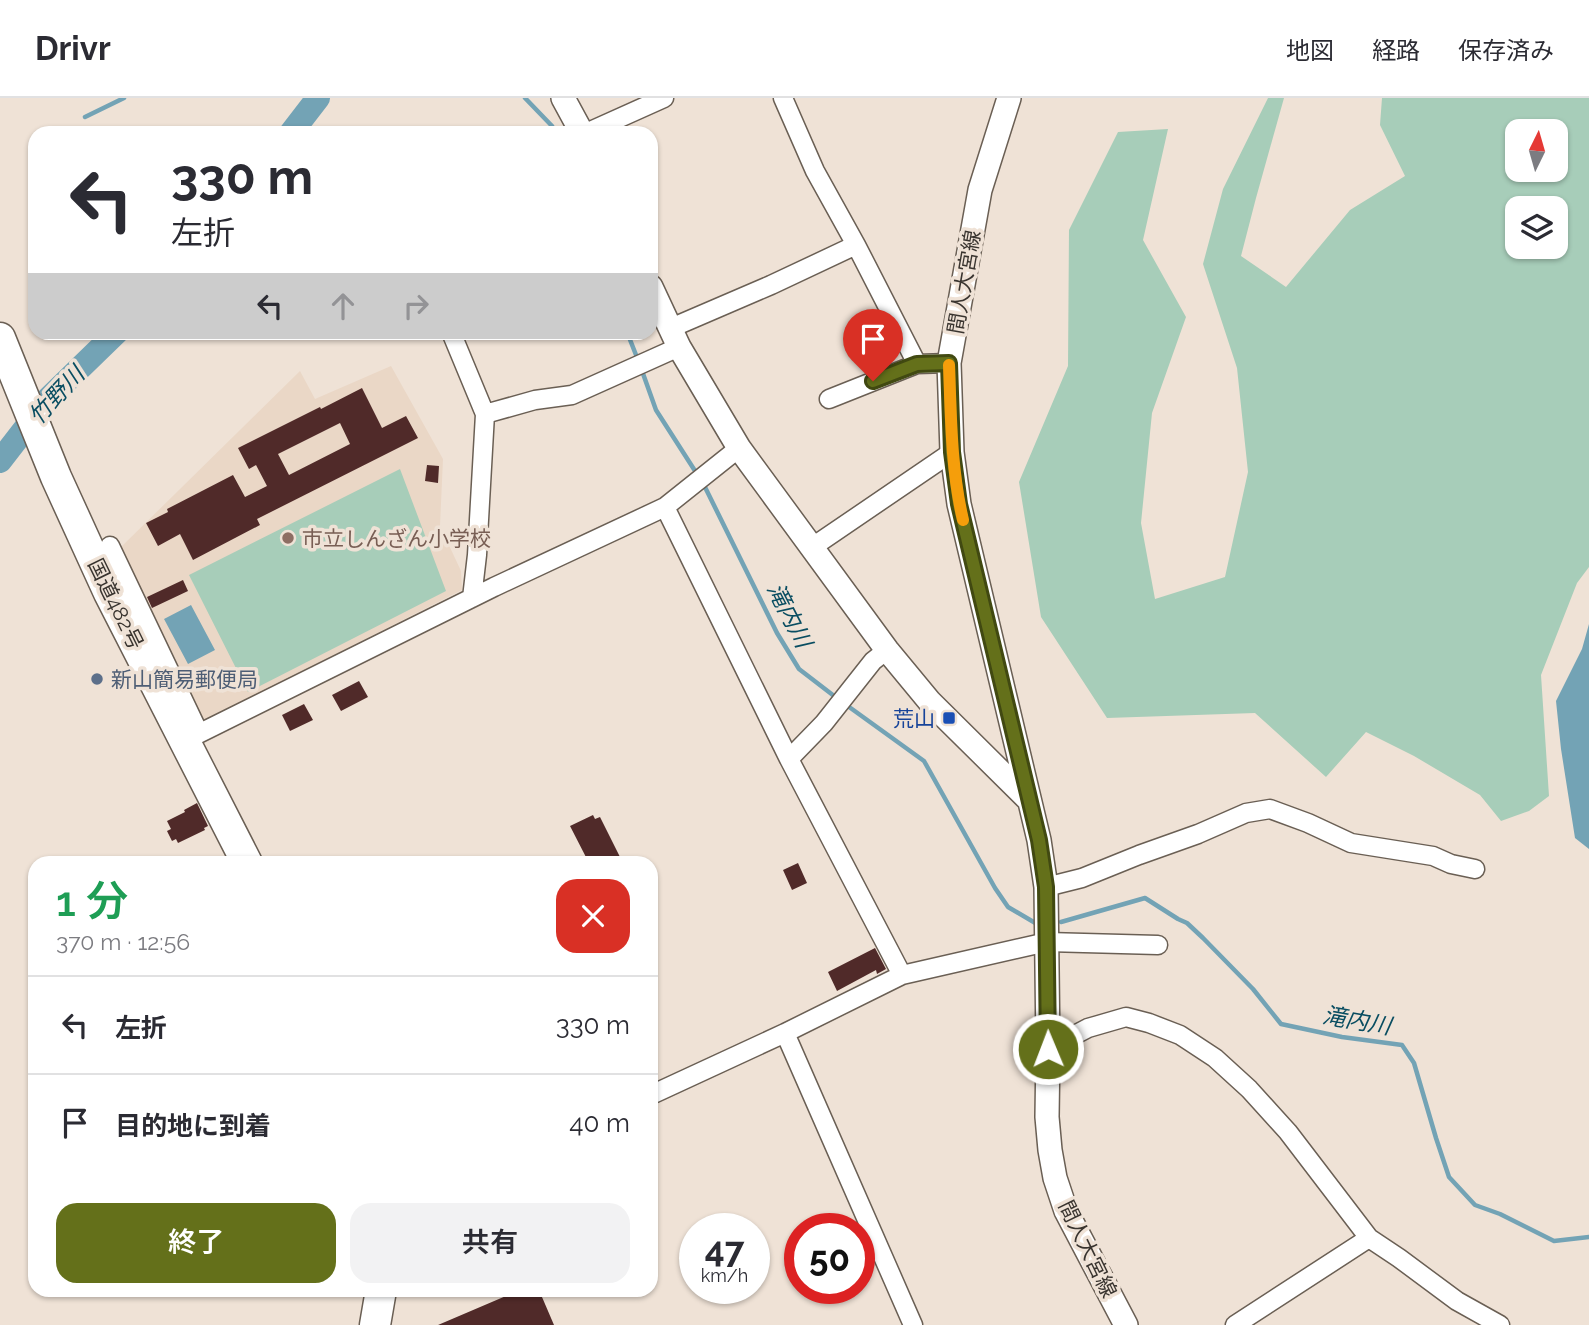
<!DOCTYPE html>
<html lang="ja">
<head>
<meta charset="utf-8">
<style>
  body { margin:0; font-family:Raleway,"Noto Sans JP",sans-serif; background:#f2f2f3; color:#2b2b33; height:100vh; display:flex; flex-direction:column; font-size:26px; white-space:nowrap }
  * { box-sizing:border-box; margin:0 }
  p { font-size:23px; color:#7c7c81 }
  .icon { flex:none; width:38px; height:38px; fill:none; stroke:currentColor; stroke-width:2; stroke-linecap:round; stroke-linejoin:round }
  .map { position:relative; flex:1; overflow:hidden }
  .panel { position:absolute; left:28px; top:758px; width:630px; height:441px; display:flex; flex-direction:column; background:#fff; border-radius:21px; box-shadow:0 2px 5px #0004 }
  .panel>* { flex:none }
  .guide { position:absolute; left:28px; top:28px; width:630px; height:214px; border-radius:21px; box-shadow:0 2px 5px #0004; background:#fff; color:#2b2b33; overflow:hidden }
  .needle { width:46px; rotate:5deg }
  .controls { position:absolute; left:1505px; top:21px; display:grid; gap:14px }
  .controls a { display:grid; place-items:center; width:63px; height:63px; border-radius:14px; background:#fff; box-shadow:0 2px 5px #0004; font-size:35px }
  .speed { position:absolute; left:679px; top:1115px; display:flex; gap:14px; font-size:35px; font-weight:700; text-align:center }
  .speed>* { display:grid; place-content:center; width:91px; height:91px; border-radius:50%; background:#fff; box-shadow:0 2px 5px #0004; line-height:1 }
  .speed small { font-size:18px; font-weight:400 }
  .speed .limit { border:10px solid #d22; background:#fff; color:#111 }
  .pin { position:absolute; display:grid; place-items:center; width:60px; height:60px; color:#fff; margin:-72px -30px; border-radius:50% 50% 50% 0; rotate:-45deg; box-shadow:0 0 7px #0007 }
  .pin .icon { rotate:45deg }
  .me { position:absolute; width:77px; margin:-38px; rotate:359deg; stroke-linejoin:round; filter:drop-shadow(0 0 5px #0008) }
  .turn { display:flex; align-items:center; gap:24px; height:147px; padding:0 28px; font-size:32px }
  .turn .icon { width:91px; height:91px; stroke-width:2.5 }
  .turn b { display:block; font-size:49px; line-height:60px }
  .lanes { display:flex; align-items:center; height:66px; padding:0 28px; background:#0003; justify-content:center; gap:35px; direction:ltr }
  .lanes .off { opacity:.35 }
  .round { display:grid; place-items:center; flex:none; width:74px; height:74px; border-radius:21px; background:#f2f2f3 }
  .overview { display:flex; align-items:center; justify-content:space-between; height:119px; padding:0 28px }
  h1 { font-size:42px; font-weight:600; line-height:52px; color:#1e9e55 }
  .primary-button { display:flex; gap:14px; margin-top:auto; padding:14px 28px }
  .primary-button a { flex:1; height:80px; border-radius:21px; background:#64701a; color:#fff; font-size:28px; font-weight:600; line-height:80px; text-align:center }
  .primary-button a+a { background:#f2f2f3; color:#2b2b33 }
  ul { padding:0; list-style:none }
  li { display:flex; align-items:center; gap:21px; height:98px; padding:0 28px; border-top:2px solid #e1e1e2 }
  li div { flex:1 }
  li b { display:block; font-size:26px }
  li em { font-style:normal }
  header { display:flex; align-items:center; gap:42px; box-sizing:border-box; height:98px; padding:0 35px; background:#fff; border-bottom:2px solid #e1e1e2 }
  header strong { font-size:33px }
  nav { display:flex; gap:38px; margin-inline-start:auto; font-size:24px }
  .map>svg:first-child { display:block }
</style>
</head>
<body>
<header>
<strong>Drivr</strong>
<nav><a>地図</a><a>経路</a><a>保存済み</a></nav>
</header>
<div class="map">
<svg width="1589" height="1227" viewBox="0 0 1589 1227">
  <rect width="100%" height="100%" fill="#efe2d6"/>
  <!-- built -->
  <path fill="#ead7c6" d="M391 268 443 361 440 428 461 473 462 492 202 624 118 452 300 273 315 301Z"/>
  <!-- green -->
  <path fill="#a7cdb9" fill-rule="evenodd" d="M1268 0H1284L1256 100 1241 158 1286 189 1350 112 1405 78 1380 27 1382 0H1589V469L1577 485 1541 577 1549 698 1529 713 1501 723 1480 697 1414 658 1366 634 1326 679 1255 615 1107 620 1041 519 1019 384 1068 268 1069 132 1118 34 1168 31 1143 142 1186 219 1152 315 1141 425 1155 501 1225 479 1248 374 1237 270 1203 166 1223 91ZM1517 33H1556V72H1517ZM1517 110H1556V149H1517Z
    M400 371 446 493 248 594 189 477Z"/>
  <!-- water -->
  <path fill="#73a3b5" d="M191 507 215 552 188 566 164 521Z
    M1589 526V751L1575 740 1561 651 1556 603 1582 551Z"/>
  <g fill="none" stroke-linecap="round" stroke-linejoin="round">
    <!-- stream -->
    <path stroke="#73a3b5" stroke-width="4.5" d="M525 0 552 28 555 35
      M85 19 124 0
      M627 234 638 262
      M641 270 656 312 697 376
      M702 383 777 535 799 571 838 601
      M845 606 924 663 995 790 1008 809 1037 826
      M1061 824 1145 800 1178 821 1187 825 1203 840 1253 891 1281 926 1342 939 1402 947 1414 965 1436 1040 1449 1079 1475 1107 1500 1116 1554 1143 1589 1139"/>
    <!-- river -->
    <path stroke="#73a3b5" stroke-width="24" d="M291 35 318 0
      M0 363 48 301 117 234"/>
  </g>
  <!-- building -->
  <path fill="#502a29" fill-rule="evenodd" d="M362 290 382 330 406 318 418 340 257 421 260 427 193 462 180 436 158 448 146 425 168 414 167 411 233 377 245 399 267 388 256 367 249 371 238 350 320 309 321 311ZM340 325 350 346 289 377 278 356Z
    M427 367 439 368 438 385 425 383Z
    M183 482 188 493 152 510 147 499Z
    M359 583 368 599 341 613 332 597Z
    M304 606 313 622 290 633 282 617Z
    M197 705 208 728 204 730 205 732 178 745 176 741 172 743 167 733 171 731 167 723 185 714 184 712Z
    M593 717 595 721 600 719 623 765H589L570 728Z
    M798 765 807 785 792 792 783 772Z
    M875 850 886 871 877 876 876 872 837 893 828 874Z
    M520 1192H539L554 1227H438Z"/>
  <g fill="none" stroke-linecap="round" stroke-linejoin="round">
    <defs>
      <path id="street" d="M783 0 815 73 856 147 917 266
        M586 35 664 0
        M671 230 771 187 856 147
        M451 234 485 316 477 457 472 500
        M829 301 917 266 949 265
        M485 316 535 302 572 297 679 249
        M665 409 739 350
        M110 448 199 635
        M811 450 952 354
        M184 643 494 489 665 409 789 661 902 877 1047 844 1158 847
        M789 661 824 625 873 563 887 552
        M1046 789 1082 780 1139 757 1198 736 1246 715 1270 711 1308 725 1351 745 1433 758 1451 766 1475 771
        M785 935 913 1227
        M1048 951 1088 930 1126 919 1149 925 1180 937 1215 960 1249 991 1288 1034 1369 1140 1399 1160 1457 1203 1500 1227
        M651 997 785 935 902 877
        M1235 1227 1369 1140"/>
      <path id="secondary" d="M563 0 582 35
        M1009 0 980 92 949 265 952 354 959 406 1039 742 1046 789 1048 951 1047 1019 1050 1052 1055 1080 1066 1113 1126 1227
        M651 189 679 249 739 350 887 552 930 604 1029 702"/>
      <path id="highway" d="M0 240 56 379 109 495 247 765
        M375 1227 381 1192"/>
    </defs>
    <!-- street casing -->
    <use href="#street" stroke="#6a5f54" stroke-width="21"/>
    <!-- secondary casing -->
    <use href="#secondary" stroke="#6a5f54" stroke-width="26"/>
    <!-- highway casing -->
    <use href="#highway" stroke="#6a5f54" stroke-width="33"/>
    <!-- street -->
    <use href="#street" stroke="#fff" stroke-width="18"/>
    <!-- secondary -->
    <use href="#secondary" stroke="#fff" stroke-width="23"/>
    <!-- highway -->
    <use href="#highway" stroke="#fff" stroke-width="30"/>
  </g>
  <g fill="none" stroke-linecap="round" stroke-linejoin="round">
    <defs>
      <path id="route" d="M873 283 917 266 949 265 952 354 959 406 1039 742 1046 789 1048 951"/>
    </defs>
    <!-- route casing -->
    <use href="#route" stroke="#414911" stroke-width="18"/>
    <!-- route -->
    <use href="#route" stroke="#64701a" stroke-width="12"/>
    <!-- slow -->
    <path stroke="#f59e0b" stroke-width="12" d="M949 267C951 319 951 371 963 422"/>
  </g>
  <!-- markers -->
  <circle fill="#8d6e63" stroke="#efe2d6" stroke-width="2.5" cx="288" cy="440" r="7"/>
  <circle fill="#5c6f8a" stroke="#efe2d6" stroke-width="2.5" cx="97" cy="581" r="7"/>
  <rect fill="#1a4fb4" stroke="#efe2d6" stroke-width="2.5" x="942" y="613" width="14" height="14" rx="3.5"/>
  <g text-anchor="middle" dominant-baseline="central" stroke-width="7" stroke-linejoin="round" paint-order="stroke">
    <!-- street labels -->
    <g font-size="21" fill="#39342f" stroke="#efe2d6">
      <text transform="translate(964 184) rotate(-80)">間人大宮線</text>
      <text transform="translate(116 506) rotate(64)">国道482号</text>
      <text transform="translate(1088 1151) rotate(64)">間人大宮線</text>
    </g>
    <!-- education labels -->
    <g font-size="21" fill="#785e54" stroke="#efe2d6" text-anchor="start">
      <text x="302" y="440">市立しんざん小学校</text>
    </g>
    <!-- service labels -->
    <g font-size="21" fill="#4e5e75" stroke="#efe2d6" text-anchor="start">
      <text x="111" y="581">新山簡易郵便局</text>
    </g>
    <!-- transit labels -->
    <g font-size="21" fill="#164399" stroke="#efe2d6" text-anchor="end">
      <text x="935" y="620">荒山</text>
    </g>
    <!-- water labels -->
    <g font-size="23" font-style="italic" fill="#094d61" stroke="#efe2d6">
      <text transform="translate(56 297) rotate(-47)">竹野川</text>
      <text transform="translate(790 517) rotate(63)">滝内川</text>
      <text transform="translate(1357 922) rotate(10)">滝内川</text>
    </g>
  </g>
</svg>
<div class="controls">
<a><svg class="needle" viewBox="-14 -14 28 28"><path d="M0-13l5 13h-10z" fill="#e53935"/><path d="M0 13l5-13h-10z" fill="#7c7c81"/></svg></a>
<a><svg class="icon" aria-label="layers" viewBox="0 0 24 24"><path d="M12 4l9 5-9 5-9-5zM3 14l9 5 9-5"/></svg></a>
</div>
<div class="speed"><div>47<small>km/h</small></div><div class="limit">50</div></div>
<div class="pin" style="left:873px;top:283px;background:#d93025"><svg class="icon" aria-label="arrive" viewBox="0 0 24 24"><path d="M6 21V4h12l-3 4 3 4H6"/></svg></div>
<svg class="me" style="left:1048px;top:951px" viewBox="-20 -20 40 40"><circle r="17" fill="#64701a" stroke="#fff" stroke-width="3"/><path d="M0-11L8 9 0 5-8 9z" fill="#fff"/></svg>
<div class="guide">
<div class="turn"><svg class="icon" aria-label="left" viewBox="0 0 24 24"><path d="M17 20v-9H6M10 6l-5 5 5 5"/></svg><div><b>330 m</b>左折</div></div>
<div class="lanes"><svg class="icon" aria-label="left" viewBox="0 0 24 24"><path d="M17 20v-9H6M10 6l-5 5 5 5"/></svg><svg class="icon off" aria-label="ahead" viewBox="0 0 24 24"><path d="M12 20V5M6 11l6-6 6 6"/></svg><svg class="icon off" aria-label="right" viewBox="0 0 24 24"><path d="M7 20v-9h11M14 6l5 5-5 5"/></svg></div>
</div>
<section class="panel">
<div class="overview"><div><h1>1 分</h1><p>370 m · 12:56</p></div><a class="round" style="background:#d93025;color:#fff"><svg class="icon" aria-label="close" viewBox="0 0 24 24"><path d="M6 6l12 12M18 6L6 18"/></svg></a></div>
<ul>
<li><svg class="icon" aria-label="left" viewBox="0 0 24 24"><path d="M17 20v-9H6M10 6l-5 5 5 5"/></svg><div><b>左折</b></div><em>330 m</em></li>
<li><svg class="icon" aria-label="arrive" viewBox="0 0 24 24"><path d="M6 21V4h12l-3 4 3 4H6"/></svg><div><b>目的地に到着</b></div><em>40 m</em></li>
</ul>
<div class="primary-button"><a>終了</a><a>共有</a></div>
</section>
</div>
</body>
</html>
